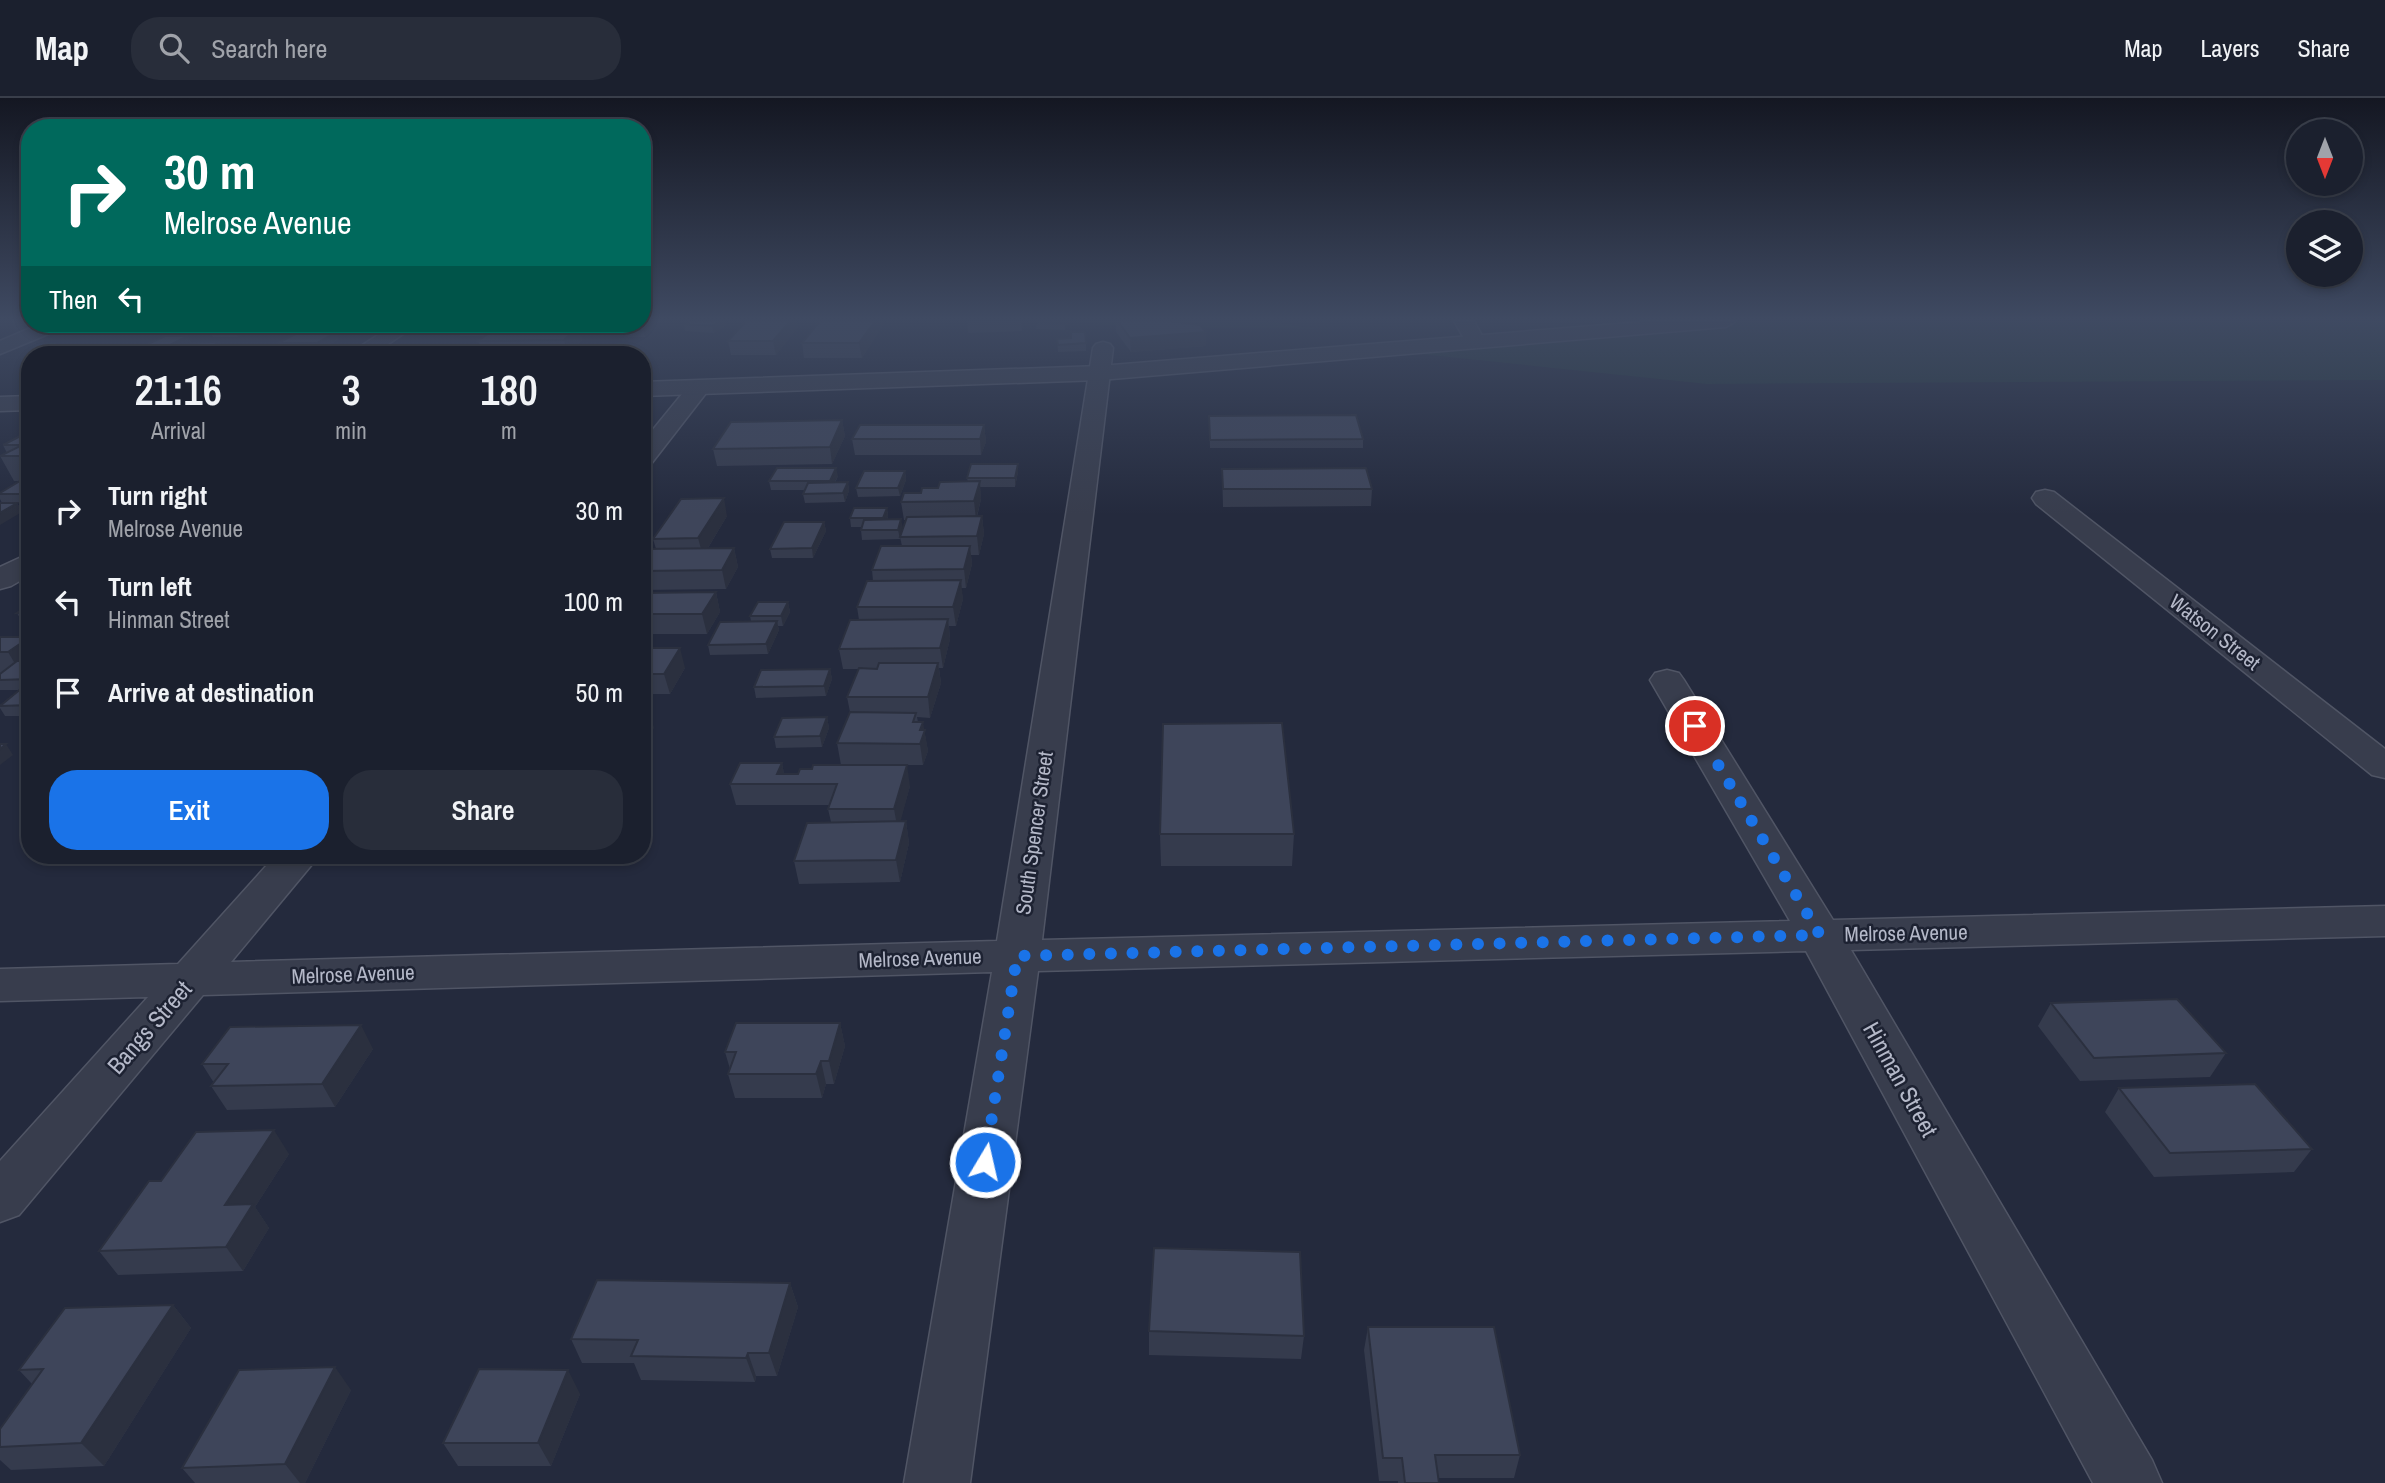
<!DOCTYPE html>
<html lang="en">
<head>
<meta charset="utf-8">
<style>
  body { margin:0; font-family:"Archivo Narrow",sans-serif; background:#282d3a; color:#f1f3f6; height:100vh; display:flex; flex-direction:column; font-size:26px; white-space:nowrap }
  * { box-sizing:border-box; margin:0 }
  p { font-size:23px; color:#a0a3aa }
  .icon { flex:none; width:38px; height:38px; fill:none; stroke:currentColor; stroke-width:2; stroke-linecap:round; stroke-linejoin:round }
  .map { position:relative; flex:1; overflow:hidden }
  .sheet { position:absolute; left:21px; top:248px; width:630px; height:518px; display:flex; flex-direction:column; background:#1b202e; border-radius:28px; box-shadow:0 4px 10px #0003,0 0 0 2px #393e4a }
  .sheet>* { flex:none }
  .top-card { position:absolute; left:21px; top:21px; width:630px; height:214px; border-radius:28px; box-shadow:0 4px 10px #0003,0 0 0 2px #393e4a; background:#00695c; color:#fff; overflow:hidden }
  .needle { width:46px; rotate:180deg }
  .fabs { position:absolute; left:2286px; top:21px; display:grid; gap:14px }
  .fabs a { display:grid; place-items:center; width:77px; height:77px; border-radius:50%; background:#1b202e; box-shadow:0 4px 10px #0003,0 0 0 2px #393e4a; font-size:35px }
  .pin { position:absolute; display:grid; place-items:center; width:60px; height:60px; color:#fff; margin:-30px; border:4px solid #fff; border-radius:50%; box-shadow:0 2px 7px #0007 }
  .me { position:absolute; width:77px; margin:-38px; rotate:9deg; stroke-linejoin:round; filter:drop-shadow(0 0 5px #0008) }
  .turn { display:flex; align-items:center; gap:24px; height:147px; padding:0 28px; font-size:32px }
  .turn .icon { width:91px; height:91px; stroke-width:2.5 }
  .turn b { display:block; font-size:49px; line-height:60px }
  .then { display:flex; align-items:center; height:66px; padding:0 28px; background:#0003; gap:14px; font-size:26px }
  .eta { display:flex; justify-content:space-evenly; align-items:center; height:119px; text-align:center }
  .eta b { font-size:42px; font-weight:600; line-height:49px }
  .action { display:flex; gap:14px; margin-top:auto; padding:14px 28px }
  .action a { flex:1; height:80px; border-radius:28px; background:#1a73e8; color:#fff; font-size:28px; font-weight:600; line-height:80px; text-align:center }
  .action a+a { background:#282d3a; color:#f1f3f6 }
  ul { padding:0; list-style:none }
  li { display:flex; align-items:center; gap:21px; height:91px; padding:0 28px }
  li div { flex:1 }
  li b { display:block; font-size:26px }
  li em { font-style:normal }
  header { display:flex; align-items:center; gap:42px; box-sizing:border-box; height:98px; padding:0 35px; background:#1b202e; border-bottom:2px solid #393e4a }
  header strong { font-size:33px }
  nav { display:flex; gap:38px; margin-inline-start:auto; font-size:24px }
  .search { width:490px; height:63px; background:#282d3a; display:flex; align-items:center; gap:18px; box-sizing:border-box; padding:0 24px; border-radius:28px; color:#a0a3aa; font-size:26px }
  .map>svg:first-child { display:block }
</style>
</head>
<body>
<header>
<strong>Map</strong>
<div class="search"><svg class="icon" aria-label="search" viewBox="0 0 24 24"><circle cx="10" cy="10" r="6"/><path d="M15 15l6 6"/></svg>Search here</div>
<nav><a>Map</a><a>Layers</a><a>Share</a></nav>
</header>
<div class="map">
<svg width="2385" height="1385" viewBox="0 0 2385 1385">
  <rect width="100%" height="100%" fill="#242a3d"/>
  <!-- green -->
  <path fill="#26373e" d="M1079 223H1262L1319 231 1115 228Z
    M1726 223H2385V282L1707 286 1391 253Z"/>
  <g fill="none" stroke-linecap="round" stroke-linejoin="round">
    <defs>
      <path id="minor" d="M1454 223H1474L1486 245 1483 249H1469Z
        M40 226H66L63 230 0 256V243Z
        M395 226H418L372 257H347Z
        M1103 244 1110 246 1113 250 1042 842 1790 823 1650 582 1655 575 1667 572 1679 575 1684 582 1833 822 2385 808V838L1851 852 2152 1362 2162 1385H2093L1806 853 1038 873 970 1385H904L992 874 203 897 19 1117 0 1124V1063L148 899 0 903V871L178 866 275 758H319L231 864 997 843 1093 250 1096 246Z
        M699 283 707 285 710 290 651 366 642 368V345L691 285Z
        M2045 392 2054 394 2385 651V680L2372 677 2036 406 2032 400 2036 394Z"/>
      <path id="tertiary" d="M1654 223H1736L1726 229 1100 282 642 298V284L1100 268Z
        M30 298V312L0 313V299Z
        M30 455V477L11 488 0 491V469Z"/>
    </defs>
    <!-- minor casing -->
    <use href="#minor" stroke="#505565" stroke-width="3"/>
    <!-- tertiary casing -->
    <use href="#tertiary" stroke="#505565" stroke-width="3"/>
    <!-- minor -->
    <use href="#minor" fill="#383d4d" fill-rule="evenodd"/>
    <!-- tertiary -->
    <use href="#tertiary" fill="#383d4d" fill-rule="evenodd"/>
  </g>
  <!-- wall -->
  <path fill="#353b4d" d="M642 223H660L645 239H628L627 232Z
    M688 223H725L726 227 714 235 685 233 684 226Z
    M746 223H797L798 229 776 257H731L728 243Z
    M820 223H883V227L862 260H804L802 245Z
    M967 223H1021L1022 233 968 235Z
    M1037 223H1069V225L1065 232 1036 231Z
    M1116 223H1170L1206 234V248L1131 254 1116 234Z
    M222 226H251L253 232 238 239H213L209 232Z
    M456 226H565V228H579L582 242 568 256 483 257 478 243 484 238H460Z
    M339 241 320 252H281L278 245Z
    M1057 241 1086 245V253L1058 254Z
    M220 244 223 252 171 255H149L146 247Z
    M30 267V278H27L23 271Z
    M1209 318 1363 341V350H1210Z
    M842 322 845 338 832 366 717 368 713 351Z
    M984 327 986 344 981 357H855L852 341Z
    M30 333V405H17L22 414 2 405 0 401V395L20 383H14L0 358 7 355 3 347Z
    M1018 366V374L1015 389H980L981 401 977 419 982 418 984 436 979 457H971L972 466 966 490H961L963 501 956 528H949L950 541 943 570H939L941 585 930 620 917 619 918 624 924 632 928 653 923 667H841L837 645 850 614 847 599 859 571H843L839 551 859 522 857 509 873 483 872 472 902 448 900 439 906 422H904L901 404 921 395 968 384 967 380Z
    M1222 371 1372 391 1371 408 1223 409Z
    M905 373 906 382 900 398 858 399 856 390Z
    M838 378 835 385 848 384 849 393 845 404 805 405 803 396 805 392H771L769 383Z
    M887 410 888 419 887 422 903 430 900 441 862 442 861 432 862 429H851L850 420Z
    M727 418 708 450H734L738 469 726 491 642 492V451H656L653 441Z
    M824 424 826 433 813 460H772L770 451Z
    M716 494 720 514 707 536H642V495Z
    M788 504 790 514 783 528H778L779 532 768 556 710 557 708 547 751 523 750 518Z
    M30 506V534H28L17 515Z
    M0 539H30V618H5L0 610V607L19 592H0Z
    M642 550 685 570 670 596H642Z
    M830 571 832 581 826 598 756 600 754 589Z
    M827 619 829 630 822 649 776 650 774 639Z
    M782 665 784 676 910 688 900 723H906L909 745 900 784 799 786 794 763 831 724 828 711 830 707H736L730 686Z
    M1160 736H1294L1292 768H1161Z
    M2051 905 2226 955 2210 979 2080 983 2038 928Z
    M840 925 845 948 834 986H826L822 1000H735L728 976 730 971 725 954Z
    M373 951 335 1009 227 1012 211 988 214 985 202 966Z
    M2119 990 2312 1051 2294 1074 2154 1079 2105 1014Z
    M289 1056 255 1109 269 1130 243 1173 118 1177 99 1153 161 1083Z
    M790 1185 798 1209 777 1278H756L755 1284 641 1282 634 1265H582L571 1241Z
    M173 1207 191 1230 104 1368 11 1372 0 1362V1331L32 1286 19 1272Z
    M1368 1229 1520 1357 1514 1380H1439V1385H1398V1383H1379L1364 1252Z
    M1149 1233 1304 1238 1301 1261 1149 1257Z
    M351 1292 305 1385H195L182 1370Z
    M580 1296 551 1368H458L443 1345Z"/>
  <!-- shaded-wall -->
  <path fill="#2b303f" d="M652 223H660L645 239 643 232Z
    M719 223H725L726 227 714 235 712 228Z
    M790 223H797L798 229 776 257 773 243Z
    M875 223H883V227L862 260 859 245Z
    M1066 223H1069V225L1065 232V225Z
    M248 226H251L253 232 238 239 235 232Z
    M550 226H565V228L553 238Z
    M579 228 582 242 568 256 564 242Z
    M336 234 339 241 320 252 317 245Z
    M1206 234V248L1131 254 1130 240Z
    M188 238 192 246 173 255 170 247Z
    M220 244 223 252 213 257H196Z
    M842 322 845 338 832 366 830 349Z
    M984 327 986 344 981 357 980 341Z
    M1018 366V374L1015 389V380Z
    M836 370 838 378 831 391 830 383Z
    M905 373 906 382 900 398 898 390Z
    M980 383 981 401 976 421 974 403Z
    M848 384 849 393 845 404 843 395Z
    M724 400 727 418 703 458 698 440Z
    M17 405 22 414 0 427V415Z
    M887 410 888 419 884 429 883 420Z
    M982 418 984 436 979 457 977 438Z
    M901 421 903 430 900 441 898 432Z
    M824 424 826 433 813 460 812 450Z
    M970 448 972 466 966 490 964 471Z
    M734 450 738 469 726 491 722 472Z
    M961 482 963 501 956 528 953 509Z
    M716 494 720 514 707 536 702 516Z
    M788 504 790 514 783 528 781 518Z
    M948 521 950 541 943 570 940 550Z
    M777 523 779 532 768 556 766 546Z
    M30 539V567L20 574 8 554Z
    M680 550 685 570 670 596 664 576Z
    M938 565 941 585 930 620 928 599Z
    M830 571 832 581 826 598 824 588Z
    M648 609 654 630 642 650V619Z
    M827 619 829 630 822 649 820 638Z
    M923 624 928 653 923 667 920 646V632Z
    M6 646 13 657 0 667V651Z
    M782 665 786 686 777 676Z
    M907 667 910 688 898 733 894 711Z
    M906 723 909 745 900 784 896 762Z
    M840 925 845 948 834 986 829 963Z
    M361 927 373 951 335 1009 322 986Z
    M821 963 826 986 822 1000 816 976Z
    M274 1032 289 1056 255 1109 269 1130 243 1173 226 1149 225 1107Z
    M790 1185 798 1209 777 1278 769 1255Z
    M173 1207 191 1230 104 1368 81 1345Z
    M748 1255 756 1278 755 1284 746 1260Z
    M335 1269 351 1292 305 1385H300L285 1366Z
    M568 1272 580 1296 551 1368 538 1345Z"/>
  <!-- building -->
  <path fill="#3e455a" stroke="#2b303f" stroke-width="2" d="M642 223H652L643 232H627L633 226H642Z
    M688 223H719L712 228 684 226Z
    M746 223H790L773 243H728Z
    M820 223H875L859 245H802Z
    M1037 223H1066L1065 225 1036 224Z
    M1118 223H1170L1200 227 1206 234 1130 240Z
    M222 226H248L235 232H209Z
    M544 228H579L564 242 478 243 490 234 538 233Z
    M299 234H336L317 245H278Z
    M1071 234H1085L1086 245 1058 247 1057 241 1071 240Z
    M165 238H188L170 247H146Z
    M220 244 196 257H166L190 245Z
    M81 256 79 257H50H51Z
    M1356 317 1363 341 1210 342 1209 318Z
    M842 322 830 349 713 351 731 324Z
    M860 327H984L980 341H852Z
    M30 333V343L22 347H3Z
    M30 343V358H0Z
    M971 366H1018L1015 380H967Z
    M777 370H836L830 383H769Z
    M1366 370 1372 391H1223L1222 371Z
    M864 373H905L898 390H856Z
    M25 380H30V396H0V395Z
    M980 383 974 403 901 404 904 395H921L922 390H938L940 384Z
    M848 384 843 395 803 396 808 385Z
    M724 400 698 440 653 441 681 401Z
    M0 405H17L0 415Z
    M854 410H887L883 420H850Z
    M982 418 977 438 900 439 907 419Z
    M901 421 898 432H861L864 422Z
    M784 424H824L812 450 770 451Z
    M881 448H970L964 471 872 472Z
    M734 450 722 472 642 473V451Z
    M961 482 953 509H857L867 483Z
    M716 494 702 516H642V495Z
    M758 504H788L781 518H750Z
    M30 506V514L17 515Z
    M948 521 940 550 839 551 850 522Z
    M777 523 766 546 708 547 720 524Z
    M0 539H30L8 554H0Z
    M642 550H680L664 576H642Z
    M17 563H30V581L0 582V576Z
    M879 565H938L928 599H847L859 570 877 571Z
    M830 571 824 588 754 589 761 572Z
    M28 585H30V607L0 608Z
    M642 609H648L642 619Z
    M850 614 916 615 913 624H923L920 632H925L920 646 837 645Z
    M827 619 820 638 774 639 782 620Z
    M1282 625 1294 736H1160L1163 626Z
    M0 646H6L0 651Z
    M740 665H782L777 676H798L800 671H812L813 667H907L894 711H828L837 686H730Z
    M906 723 896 762 794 763 807 725Z
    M2177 901 2226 955 2094 960 2051 905Z
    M736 925H840L829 963H821L816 976H728L736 954H725Z
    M361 927 322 986 211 988 228 966H202L230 929Z
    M2255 986 2312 1051 2170 1055 2119 990Z
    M274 1032 225 1107 253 1106 226 1149 99 1153 149 1083H161L196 1034Z
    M1154 1150 1300 1154 1304 1238 1149 1233Z
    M597 1182 790 1185 769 1255H748L746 1260 631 1258 638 1242 571 1241Z
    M173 1207 81 1345 0 1349V1331L43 1271 19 1272 65 1210Z
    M1368 1229H1494L1520 1357H1435L1439 1385H1405L1402 1360H1383Z
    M335 1269 285 1366 182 1370 239 1272Z
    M479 1271 568 1272 538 1345H443Z"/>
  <!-- sky -->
  <linearGradient id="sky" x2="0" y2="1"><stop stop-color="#141722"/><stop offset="0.53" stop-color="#3f4a62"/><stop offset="1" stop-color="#3f4a62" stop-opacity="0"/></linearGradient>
  <rect width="2385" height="417" fill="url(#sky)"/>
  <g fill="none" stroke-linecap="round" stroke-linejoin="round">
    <!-- route -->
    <path stroke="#1a73e8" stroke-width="12" stroke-dasharray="0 21.6" d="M985 1064 1017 858 1820 837 1695 628"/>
  </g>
  <g text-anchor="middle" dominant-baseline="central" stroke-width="5" stroke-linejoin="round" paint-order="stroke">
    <!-- street labels -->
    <g font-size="21" fill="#b4b8c8" stroke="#1d2232">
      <text transform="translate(2215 534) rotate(38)">Watson Street</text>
      <text transform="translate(1034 735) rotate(-82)">South Spencer Street</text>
      <text transform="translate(1906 835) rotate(-1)">Melrose Avenue</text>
      <text transform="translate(920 860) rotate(-2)">Melrose Avenue</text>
      <text transform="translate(353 876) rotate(-2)">Melrose Avenue</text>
    </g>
    <!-- near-street labels -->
    <g font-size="24" fill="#b4b8c8" stroke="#1d2232">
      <text transform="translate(149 929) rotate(-49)">Bangs Street</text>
      <text transform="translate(1901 981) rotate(61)">Hinman Street</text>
    </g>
  </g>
</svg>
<div class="fabs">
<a><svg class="needle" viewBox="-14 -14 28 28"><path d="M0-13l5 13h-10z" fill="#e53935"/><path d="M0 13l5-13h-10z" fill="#a0a3aa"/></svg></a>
<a><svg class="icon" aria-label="layers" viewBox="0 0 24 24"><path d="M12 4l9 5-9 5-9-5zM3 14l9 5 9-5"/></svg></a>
</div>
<div class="pin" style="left:1695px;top:628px;background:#d93025"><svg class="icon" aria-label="arrive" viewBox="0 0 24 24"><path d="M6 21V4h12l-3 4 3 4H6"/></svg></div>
<svg class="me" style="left:985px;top:1064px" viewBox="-20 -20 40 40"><circle r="17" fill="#1a73e8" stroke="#fff" stroke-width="3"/><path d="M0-11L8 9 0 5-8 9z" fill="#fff"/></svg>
<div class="top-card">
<div class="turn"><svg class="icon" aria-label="right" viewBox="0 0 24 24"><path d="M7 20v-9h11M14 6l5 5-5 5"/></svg><div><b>30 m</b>Melrose Avenue</div></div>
<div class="then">Then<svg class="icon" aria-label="left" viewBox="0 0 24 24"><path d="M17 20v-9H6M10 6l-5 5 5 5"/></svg></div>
</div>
<section class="sheet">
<div class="eta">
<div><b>21:16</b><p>Arrival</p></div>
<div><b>3</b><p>min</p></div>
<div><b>180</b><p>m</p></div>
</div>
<ul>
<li><svg class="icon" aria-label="right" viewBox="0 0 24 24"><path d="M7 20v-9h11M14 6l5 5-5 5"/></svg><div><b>Turn right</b><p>Melrose Avenue</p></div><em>30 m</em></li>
<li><svg class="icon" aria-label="left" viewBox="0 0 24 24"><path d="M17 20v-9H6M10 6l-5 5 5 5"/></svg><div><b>Turn left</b><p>Hinman Street</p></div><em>100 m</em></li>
<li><svg class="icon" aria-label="arrive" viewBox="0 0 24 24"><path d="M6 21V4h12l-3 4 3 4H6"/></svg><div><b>Arrive at destination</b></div><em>50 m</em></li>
</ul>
<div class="action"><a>Exit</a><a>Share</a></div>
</section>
</div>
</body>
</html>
